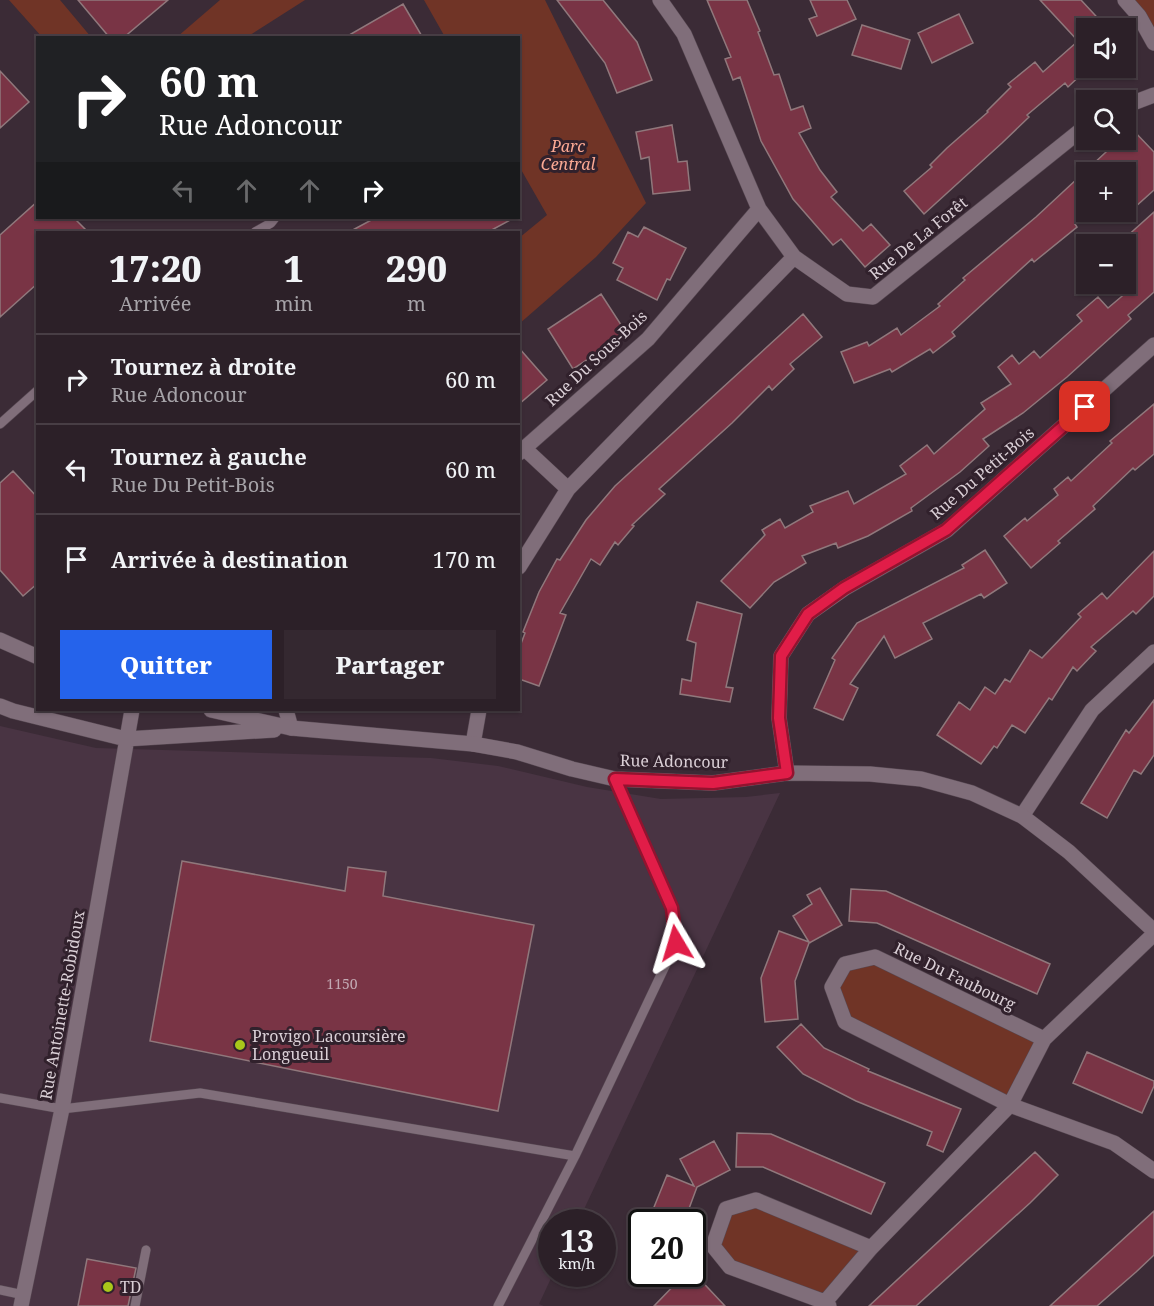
<!DOCTYPE html>
<html lang="fr">
<head>
<meta charset="utf-8">
<style>
  body { margin:0; font-family:"Noto Serif",serif; background:#342830; color:#f1f3f6; height:100vh; display:flex; flex-direction:column; font-size:22px; white-space:nowrap }
  * { box-sizing:border-box; margin:0 }
  p { font-size:20px; color:#a6a3a8 }
  .icon { flex:none; width:33px; height:33px; fill:none; stroke:currentColor; stroke-width:2; stroke-linecap:round; stroke-linejoin:round }
  .map { position:relative; flex:1; overflow:hidden }
  .details { position:absolute; left:36px; top:231px; width:484px; height:480px; display:flex; flex-direction:column; background:#2c2028; border-radius:0px; box-shadow:0 2px 4px #0004,0 0 0 2px #483e45 }
  .details>* { flex:none }
  .hud { position:absolute; left:36px; top:36px; width:484px; height:183px; border-radius:0px; box-shadow:0 2px 4px #0004,0 0 0 2px #483e45; background:#202124; color:#fff; overflow:hidden }
  .controls { position:absolute; left:1076px; top:18px; display:grid; gap:12px }
  .controls a { display:grid; place-items:center; width:60px; height:60px; border-radius:0px; background:#2c2028; box-shadow:0 2px 4px #0004,0 0 0 2px #483e45; font-size:30px }
  .speed { position:absolute; left:538px; top:1209px; display:flex; gap:12px; font-size:30px; font-weight:700; text-align:center }
  .speed>* { display:grid; place-content:center; width:78px; height:78px; border-radius:50%; background:#2c2028; box-shadow:0 2px 4px #0004,0 0 0 2px #483e45; line-height:1 }
  .speed small { font-size:15px; font-weight:400 }
  .speed .limit { border:3px solid #111; border-radius:9px; background:#fff; color:#111 }
  .pin { position:absolute; display:grid; place-items:center; width:51px; height:51px; color:#fff; margin:-26px; border-radius:12px; box-shadow:0 3px 9px #0006 }
  .me { position:absolute; width:66px; margin:-33px; rotate:353deg; stroke-linejoin:round; filter:drop-shadow(0 0 4px #0008) }
  .turn { display:flex; align-items:center; gap:21px; height:126px; padding:0 24px; font-size:27px }
  .turn .icon { width:78px; height:78px; stroke-width:2.5 }
  .turn b { display:block; font-size:42px; line-height:51px }
  .lanes { display:flex; align-items:center; height:57px; padding:0 24px; background:#0003; justify-content:center; gap:30px; direction:ltr }
  .lanes .off { opacity:.35 }
  .eta { display:flex; justify-content:space-evenly; align-items:center; height:102px; text-align:center }
  .eta b { font-size:36px; font-weight:800; line-height:42px }
  .button { display:flex; gap:12px; margin-top:auto; padding:12px 24px }
  .button a { flex:1; height:69px; border-radius:0px; background:#2563eb; color:#fff; font-size:24px; font-weight:800; line-height:69px; text-align:center }
  .button a+a { background:#342830; color:#f1f3f6 }
  ul { padding:0; list-style:none }
  li { display:flex; align-items:center; gap:18px; height:90px; padding:0 24px; border-top:2px solid #483e45 }
  li div { flex:1 }
  li b { display:block; font-size:22px }
  li em { font-style:normal }
  .map>svg:first-child { display:block }
</style>
</head>
<body>
<div class="map">
<svg width="1154" height="1306" viewBox="0 0 1154 1306">
  <rect width="100%" height="100%" fill="#3b2b36"/>
  <!-- built -->
  <path fill="#493443" d="M0 726 96 748 431 758 498 766 587 787 661 799 746 797 780 793 578 1222H552L553 1274 539 1304 544 1306H0Z"/>
  <!-- green -->
  <path fill="#703426" d="M9 0H60L91 37H42Z
    M220 0H305L247 37H177Z
    M424 0H545L646 203 596 257 519 324V238L547 215 519 166V38L445 37Z
    M1125 0H1154V43Z
    M874 963 1035 1041 1008 1097 849 1017 838 988 848 969Z
    M756 1206 861 1250 823 1295 734 1262 719 1245 731 1214Z"/>
  <!-- building -->
  <path fill="#793445" stroke="#90787c" stroke-width="1.5" d="M78 0H168L123 38H110Z
    M557 0H603L637 42 652 80 617 93 605 63Z
    M707 0H747L760 31 758 32 774 75 779 74 791 110 803 106 811 128 799 133 820 170 837 192 831 197 863 231 871 224 890 245 865 267 841 239 833 245 793 199 761 141 740 77 733 80 725 59 731 57Z
    M810 0H847L856 19 817 36 809 19 817 16Z
    M1040 0H1081L1107 28H1086V70L1068 87 1065 83 1027 115 1029 117 1002 143 924 214 904 191 932 167 930 165 947 148 988 112 987 111 1011 87 1008 84 1035 62 1043 72 1078 41Z
    M403 4 423 38H344Z
    M959 14 973 43 932 63 918 33Z
    M862 25 910 40 901 69 852 55Z
    M0 71 29 102 0 128Z
    M672 125 678 162 687 161 690 190 653 194 649 157 641 159 636 132Z
    M1131 128 1154 152V190L1125 216V172H1086V214L1075 224 1077 227 1034 262 1032 259 952 332 955 336 933 353 930 349 892 372 890 369 854 383 841 352 867 342 869 346 897 328 901 335 940 306 938 304 965 280 963 278 1036 217 1119 140H1125V134Z
    M38 201V218H74L88 232H38V283L0 317V235Z
    M1154 212V292L1128 315 1131 319 1067 377 1023 413 983 439 989 446 960 472 911 508 912 511 868 536 838 548 836 543 802 556 806 563 774 582 750 608 721 581 765 535 762 530 780 519 785 528 813 512 810 506 848 491 854 504 906 474 900 466 927 445 934 454 985 409 981 403 1011 384 998 367 1012 355 1019 364 1034 351 1040 358 1082 321 1077 315 1098 297 1108 308 1134 286 1125 276V238Z
    M375 218H514L488 232H349Z
    M644 227 686 248 670 280 667 279 657 300 617 280 623 268 613 263 628 232 638 237Z
    M601 294 627 334 573 369 548 329Z
    M803 314 822 337 790 364 794 369 772 390 769 386 732 423 659 489 665 494 632 525 634 526 618 545 615 542 600 565 591 559 560 613 566 615 539 686 519 679V649L525 633 523 632 539 592 557 559 560 560 586 520 615 486Z
    M519 348 547 380 519 404Z
    M1154 404V454L1135 470 1133 468 1093 506 1095 509 1058 541 1060 543 1031 568 1004 536 1025 518 1027 521 1058 495 1054 489 1068 477 1071 481 1112 443 1110 441Z
    M13 471 38 498V583L23 596 0 570V483Z
    M985 550 1007 583 984 598 981 594 923 623 932 639 895 658 884 636 850 684 858 688 843 720 814 708 835 660 832 658 857 623 964 568 962 565Z
    M1154 551V596L1136 614 1133 611 1091 647 1096 651 1077 671 1073 667 1052 700 1049 698 1025 733 1012 725 997 748 994 746 981 764 937 735 959 702 970 710 985 687 995 694 1005 679 1010 682 1030 650 1042 658 1081 617 1078 614 1102 593 1107 599Z
    M697 602 742 614 726 687 733 688 730 702 680 694 682 679 691 681 696 643 687 640Z
    M1154 700V755L1141 774 1134 770 1107 818 1081 803 1126 730 1129 733Z
    M182 861 345 891 348 867 386 872 383 896 534 925 498 1111 150 1041Z
    M820 888 842 925 809 943 795 981 798 1019 765 1022 761 978 779 931 809 942 793 916 812 904 807 895Z
    M851 889 886 891 1050 964 1037 994 877 923 849 921Z
    M801 1024 824 1048 869 1069 868 1071 961 1109 943 1152 927 1145 932 1132 856 1101 803 1074 777 1047Z
    M1087 1052 1154 1081V1086L1142 1113 1073 1083Z
    M737 1133 771 1134 885 1183 871 1214 763 1167H736Z
    M714 1141 730 1170 697 1187 684 1222H648L667 1175 694 1186 680 1159Z
    M1035 1152 1058 1175 1030 1203 916 1306H869Z
    M1154 1211V1255L1136 1272 1097 1306H1050Z
    M87 1259 136 1268 128 1306H78Z
    M693 1272 725 1306H654L685 1274Z"/>
  <g fill="none" stroke-linecap="round" stroke-linejoin="round">
    <defs>
      <path id="service" d="M255 232 271 223 275 218
        M0 424 38 390
        M0 1098 62 1109 200 1093 575 1156
        M0 1290 24 1295
        M135 1306 146 1250
        M498 1306 575 1156 676 943 672 908 615 779"/>
      <path id="minor" d="M660 0 684 34 759 209 794 257 847 294 873 297 1086 126
        M1125 0 1139 16 1154 43
        M1125 106 1154 95
        M524 448 568 489
        M519 453 648 339 759 209
        M519 567 568 489 794 257
        M286 710 291 728
        M473 744 479 710
        M787 773 779 718 781 656 808 614 845 588 947 530 1154 345
        M1022 816 1092 710 1154 652
        M1044 1039 875 957 845 964 832 987 845 1022 1010 1105 1114 1143 1154 1171
        M825 1302 871 1248 1010 1105 1044 1039 1154 934
        M829 1306 825 1302 730 1267 713 1246 726 1209 756 1200 871 1248"/>
      <path id="tertiary" d="M0 640 38 657
        M0 706 13 711 126 739 274 730
        M211 710 291 728 473 744 517 752 572 769 615 779 713 783 787 773 870 774 921 779 972 793 1022 816 1069 852 1154 931
        M21 1306 62 1109 132 710"/>
    </defs>
    <!-- service casing -->
    <use href="#service" stroke="#564852" stroke-width="10"/>
    <!-- minor casing -->
    <use href="#minor" stroke="#564852" stroke-width="16"/>
    <!-- tertiary casing -->
    <use href="#tertiary" stroke="#564852" stroke-width="16"/>
    <!-- service -->
    <use href="#service" stroke="#806e7a" stroke-width="9"/>
    <!-- minor -->
    <use href="#minor" stroke="#806e7a" stroke-width="15"/>
    <!-- tertiary -->
    <use href="#tertiary" stroke="#806e7a" stroke-width="15"/>
  </g>
  <g fill="none" stroke-linecap="round" stroke-linejoin="round">
    <defs>
      <path id="route" d="M676 943 672 908 615 779 713 783 787 773 779 718 781 656 808 614 844 588 946 530 1085 407"/>
    </defs>
    <!-- route casing -->
    <use href="#route" stroke="#92132f" stroke-width="15"/>
    <!-- route -->
    <use href="#route" stroke="#e11d48" stroke-width="10"/>
  </g>
  <!-- markers -->
  <g fill="#a9c71a" stroke="#31212c" stroke-width="2">
    <circle cx="240" cy="1045" r="6"/>
    <circle cx="108" cy="1287" r="6"/>
  </g>
  <g text-anchor="middle" dominant-baseline="central" stroke-width="6" stroke-linejoin="round" paint-order="stroke">
    <!-- number labels -->
    <g font-size="14" fill="#c2a8b2">
      <text x="342" y="983">1150</text>
    </g>
    <!-- park labels -->
    <g font-size="16" font-style="italic" fill="#fba893" stroke="#31212c">
      <text x="568" y="146">Parc<tspan x="568" dy="18">Central</tspan></text>
    </g>
    <!-- street labels -->
    <g font-size="16" fill="#dacfd6" stroke="#31212c">
      <text transform="translate(918 238) rotate(-39)">Rue De La Forêt</text>
      <text transform="translate(596 358) rotate(-43)">Rue Du Sous-Bois</text>
      <text transform="translate(982 473) rotate(-41)">Rue Du Petit-Bois</text>
      <text transform="translate(674 761) rotate(1)">Rue Adoncour</text>
      <text transform="translate(955 976) rotate(26)">Rue Du Faubourg</text>
      <text transform="translate(62 1005) rotate(-80)">Rue Antoinette-Robidoux</text>
    </g>
    <!-- poi labels -->
    <g font-size="16" fill="#dacfd6" stroke="#31212c" text-anchor="start">
      <text x="252" y="1036">Provigo Lacoursière<tspan x="252" dy="18">Longueuil</tspan></text>
      <text x="120" y="1287">TD</text>
    </g>
  </g>
</svg>
<div class="controls">
<a><svg class="icon" aria-label="sound" viewBox="0 0 24 24"><path d="M4 9h4l5-4v14l-5-4H4zM17 9q2 3 0 6"/></svg></a>
<a><svg class="icon" aria-label="search" viewBox="0 0 24 24"><circle cx="10" cy="10" r="6"/><path d="M15 15l6 6"/></svg></a>
<a>+</a>
<a>−</a>
</div>
<div class="speed"><div>13<small>km/h</small></div><div class="limit">20</div></div>
<div class="pin" style="left:1085px;top:407px;background:#d93025"><svg class="icon" aria-label="arrive" viewBox="0 0 24 24"><path d="M6 21V4h12l-3 4 3 4H6"/></svg></div>
<svg class="me" style="left:676px;top:943px" viewBox="-20 -20 40 40"><path d="M0-17L14 15 0 8-14 15z" fill="#e11d48" stroke="#fff" stroke-width="4"/></svg>
<div class="hud">
<div class="turn"><svg class="icon" aria-label="right" viewBox="0 0 24 24"><path d="M7 20v-9h11M14 6l5 5-5 5"/></svg><div><b>60 m</b>Rue Adoncour</div></div>
<div class="lanes"><svg class="icon off" aria-label="left" viewBox="0 0 24 24"><path d="M17 20v-9H6M10 6l-5 5 5 5"/></svg><svg class="icon off" aria-label="ahead" viewBox="0 0 24 24"><path d="M12 20V5M6 11l6-6 6 6"/></svg><svg class="icon off" aria-label="ahead" viewBox="0 0 24 24"><path d="M12 20V5M6 11l6-6 6 6"/></svg><svg class="icon" aria-label="right" viewBox="0 0 24 24"><path d="M7 20v-9h11M14 6l5 5-5 5"/></svg></div>
</div>
<section class="details">
<div class="eta">
<div><b>17:20</b><p>Arrivée</p></div>
<div><b>1</b><p>min</p></div>
<div><b>290</b><p>m</p></div>
</div>
<ul>
<li><svg class="icon" aria-label="right" viewBox="0 0 24 24"><path d="M7 20v-9h11M14 6l5 5-5 5"/></svg><div><b>Tournez à droite</b><p>Rue Adoncour</p></div><em>60 m</em></li>
<li><svg class="icon" aria-label="left" viewBox="0 0 24 24"><path d="M17 20v-9H6M10 6l-5 5 5 5"/></svg><div><b>Tournez à gauche</b><p>Rue Du Petit-Bois</p></div><em>60 m</em></li>
<li><svg class="icon" aria-label="arrive" viewBox="0 0 24 24"><path d="M6 21V4h12l-3 4 3 4H6"/></svg><div><b>Arrivée à destination</b></div><em>170 m</em></li>
</ul>
<div class="button"><a>Quitter</a><a>Partager</a></div>
</section>
</div>
</body>
</html>
